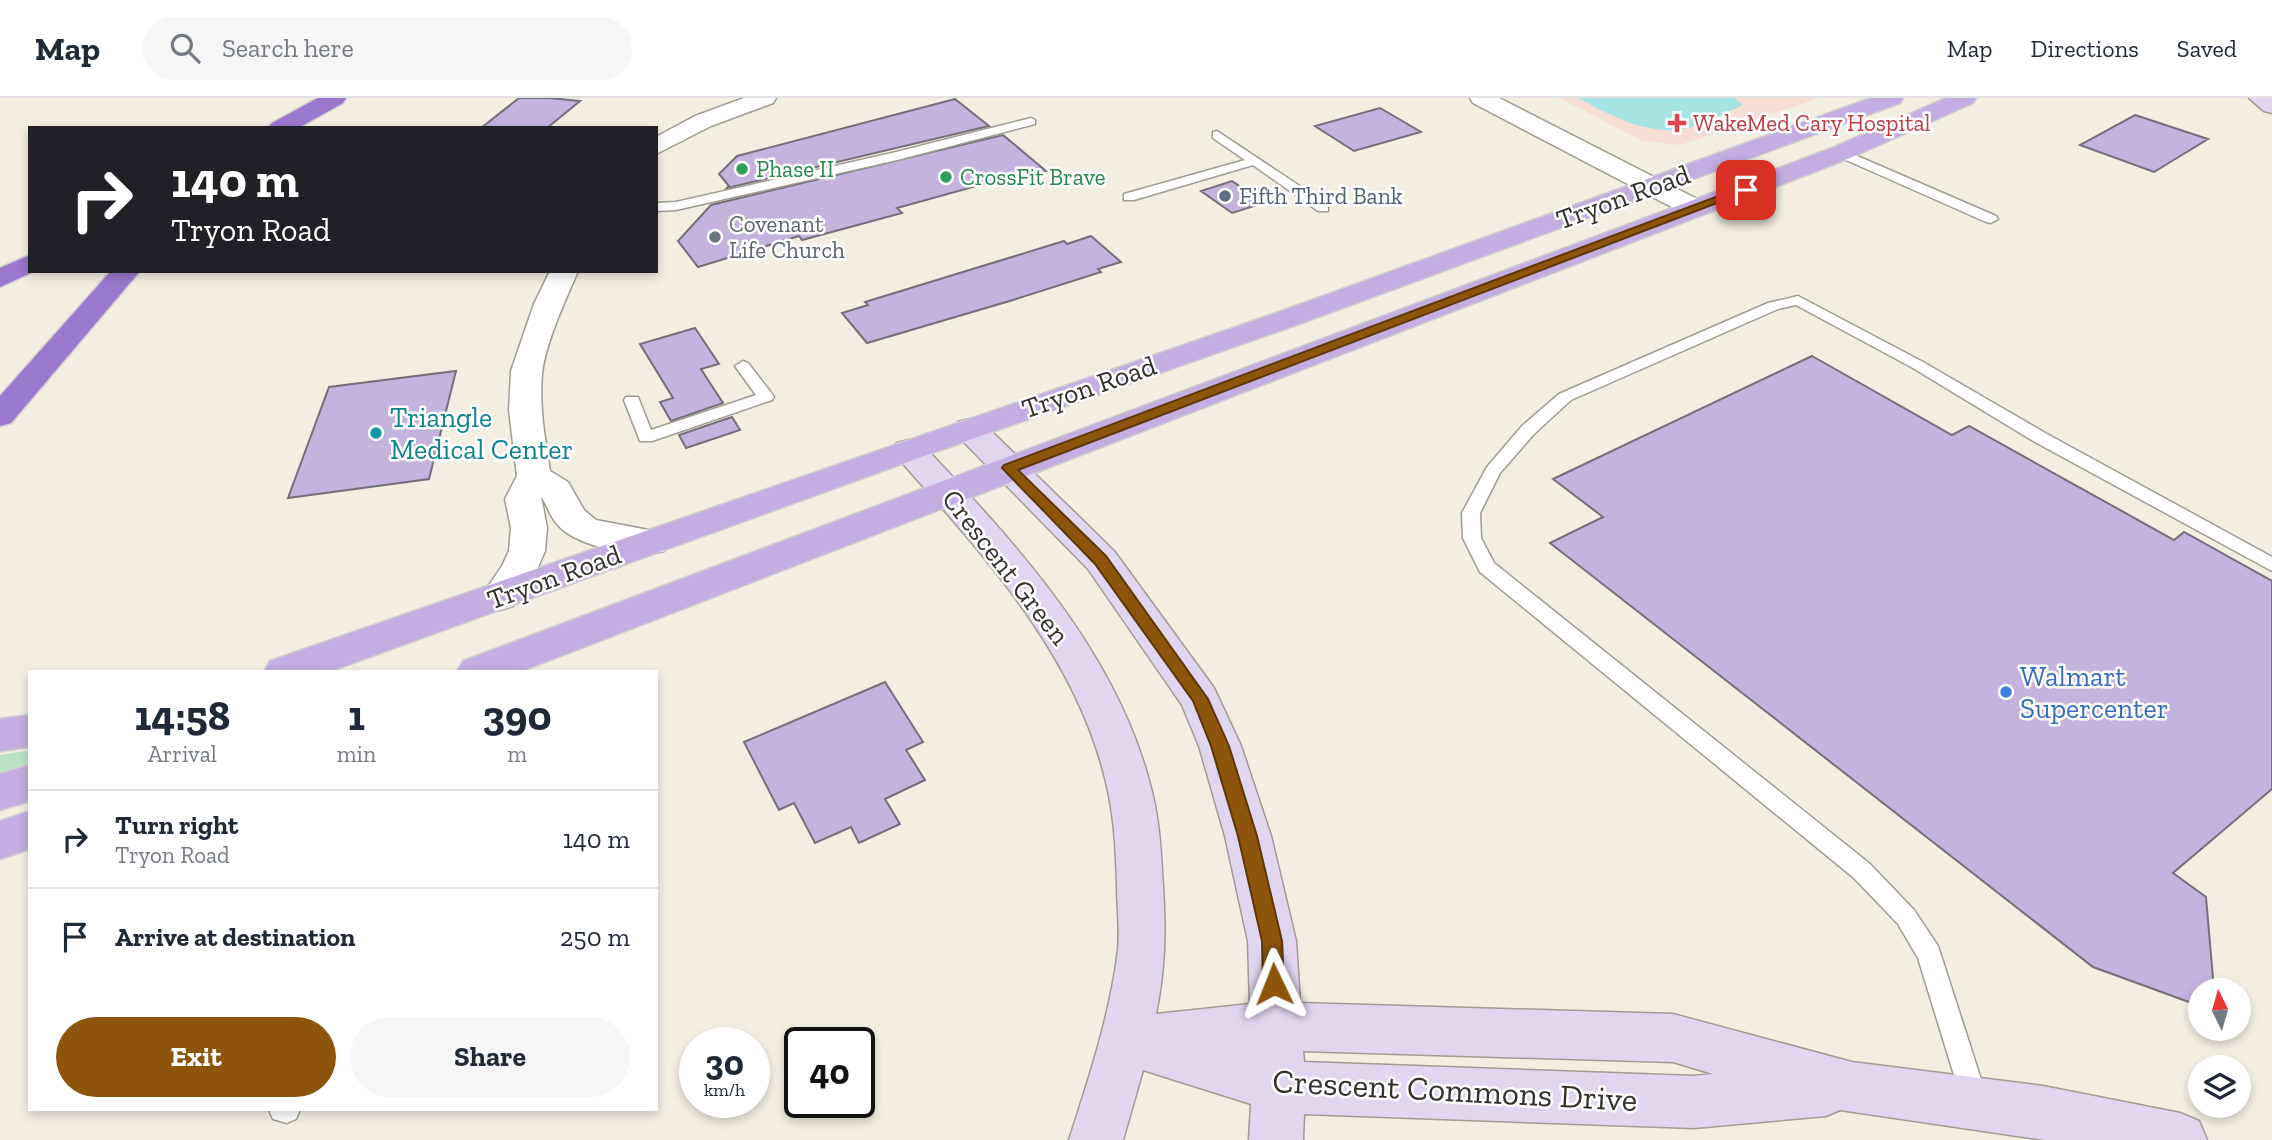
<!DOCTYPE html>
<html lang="en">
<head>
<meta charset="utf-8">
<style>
  body { margin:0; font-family:"Zilla Slab",serif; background:#f6f6f7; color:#1f2937; height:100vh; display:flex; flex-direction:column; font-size:26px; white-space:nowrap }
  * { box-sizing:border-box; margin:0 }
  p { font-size:23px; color:#747a83 }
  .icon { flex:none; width:38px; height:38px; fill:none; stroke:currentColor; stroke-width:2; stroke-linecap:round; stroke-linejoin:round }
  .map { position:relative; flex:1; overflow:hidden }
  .details { position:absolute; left:28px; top:572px; width:630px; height:441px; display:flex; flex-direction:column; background:#fff; border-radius:0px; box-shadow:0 4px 10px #0003 }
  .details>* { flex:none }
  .guide { position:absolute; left:28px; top:28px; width:630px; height:147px; border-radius:0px; box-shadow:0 4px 10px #0003; background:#202124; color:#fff; overflow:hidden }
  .needle { width:46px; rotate:355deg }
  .buttons { position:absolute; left:2188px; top:880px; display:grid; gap:14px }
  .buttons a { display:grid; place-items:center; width:63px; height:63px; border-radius:50%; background:#fff; box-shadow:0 4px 10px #0003; font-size:35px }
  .speed { position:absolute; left:679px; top:929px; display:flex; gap:14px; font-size:35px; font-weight:700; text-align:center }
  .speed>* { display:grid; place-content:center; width:91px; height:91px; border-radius:50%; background:#fff; box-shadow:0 4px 10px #0003; line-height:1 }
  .speed small { font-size:18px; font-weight:400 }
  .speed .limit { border:4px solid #111; border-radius:10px; background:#fff; color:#111 }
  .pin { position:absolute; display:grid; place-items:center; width:60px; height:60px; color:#fff; margin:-30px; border-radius:14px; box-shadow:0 4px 10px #0006 }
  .me { position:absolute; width:77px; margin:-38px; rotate:358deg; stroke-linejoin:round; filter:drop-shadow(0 0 5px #0008) }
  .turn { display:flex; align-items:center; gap:24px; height:147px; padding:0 28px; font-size:32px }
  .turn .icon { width:91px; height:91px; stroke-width:2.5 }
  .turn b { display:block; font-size:49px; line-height:60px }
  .eta { display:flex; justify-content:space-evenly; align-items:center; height:119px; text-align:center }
  .eta b { font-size:42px; font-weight:700; line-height:49px }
  .button { display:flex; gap:14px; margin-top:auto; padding:14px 28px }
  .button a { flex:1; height:80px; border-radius:42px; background:#8d540c; color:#fff; font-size:28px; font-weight:700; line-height:80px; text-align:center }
  .button a+a { background:#f6f6f7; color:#1f2937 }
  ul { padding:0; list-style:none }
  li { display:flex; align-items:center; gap:21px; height:98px; padding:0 28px; border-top:2px solid #e0e1e3 }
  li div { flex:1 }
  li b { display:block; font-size:26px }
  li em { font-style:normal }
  header { display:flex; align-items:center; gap:42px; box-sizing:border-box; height:98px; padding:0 35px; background:#fff; border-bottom:2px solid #e0e1e3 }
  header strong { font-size:33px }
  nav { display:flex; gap:38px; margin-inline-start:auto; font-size:24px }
  .search { width:490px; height:63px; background:#f6f6f7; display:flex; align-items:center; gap:18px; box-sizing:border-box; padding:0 24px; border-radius:38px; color:#747a83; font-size:26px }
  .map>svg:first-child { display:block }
</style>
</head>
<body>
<header>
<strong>Map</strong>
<div class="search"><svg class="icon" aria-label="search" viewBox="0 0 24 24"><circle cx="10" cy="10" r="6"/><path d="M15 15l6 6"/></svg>Search here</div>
<nav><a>Map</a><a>Directions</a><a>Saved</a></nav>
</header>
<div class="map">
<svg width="2272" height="1042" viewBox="0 0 2272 1042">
  <rect width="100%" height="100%" fill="#f2eee2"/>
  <!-- medical -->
  <path fill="#f6ded4" d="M1559 0H1819L1680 47 1643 43Z"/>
  <!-- green -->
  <path fill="#bce2c4" d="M30 652V671L0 679V657Z"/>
  <!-- water -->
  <path fill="#a6e3e3" d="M1578 0H1734L1743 7C1728 13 1713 22 1698 27 1655 42 1615 20 1578 0Z"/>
  <!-- building -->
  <path fill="#c3b3dd" stroke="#73707a" stroke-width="2" d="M519 0H549L580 3 547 30H481Z
    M955 1 989 28 727 90 729 88 719 76 737 58Z
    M1380 10 1421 34 1354 53 1315 28Z
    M2135 17 2208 41 2154 74 2080 47Z
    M1003 37 1046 73 991 88 987 85 897 110 902 115 802 142 799 138 698 169 678 143 711 107Z
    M1232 83 1264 105 1232 115 1201 93Z
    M1091 138 1121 164 1098 171 1101 174 1013 202 867 245 842 215 868 207 865 204 1064 143 1067 146Z
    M695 230 719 266 701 271 723 305 671 323 660 304 673 300 640 246Z
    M1812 258 1952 337 1969 328 2174 442 2184 434 2272 483V691L2173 775 2206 799 2214 892H2200V908L2093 869 1550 445 1603 419 1553 381Z
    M456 273 429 381 288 400 329 289Z
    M732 319 740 332 686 350 679 337Z
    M885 584 923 644 906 652 925 682 885 701 900 726 859 745 851 729 815 745 794 705 779 712 744 644Z"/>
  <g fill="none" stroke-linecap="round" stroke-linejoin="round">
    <defs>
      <path id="lane" d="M1031 20 1035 22V26L897 62 676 112 656 113V105L676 104 896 54Z
        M1217 33 1328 107V113H1318L1253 67 1134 102H1124V96L1245 62 1213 40V34Z
        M1841 51 1996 118 1998 121 1991 125 1986 124 1837 58V52Z
        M1798 198 1923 264 2047 336 2272 459V473L2035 344 1913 270 1796 207 1778 211 1571 302 1534 336 1500 375 1480 415 1481 440 1494 465 1870 766 1914 812 1938 848 1988 1003 1984 1012 1975 1016 1966 1012 1962 1003 1918 860 1898 826 1854 780 1480 474 1463 440 1462 415 1487 369 1522 328 1559 296 1768 205Z
        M743 263 748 265 772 296 774 299 772 302 652 343H640L624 302 626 299H638L651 332 756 297 735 268Z
        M269 1012H300L296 1021 287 1025 273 1021Z"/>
      <path id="street" d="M744 0H776L773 5 711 28 656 56V39L695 18Z
        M1470 0H1499L1703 104 1707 110 1703 116 1694 118 1685 116 1473 5Z
        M550 173H578C566 201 545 246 542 276 539 309 545 340 550 373L568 384 584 412 596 422 664 435 669 444 664 453C638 460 576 449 558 427 550 419 547 407 541 398L547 430 545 453 536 474 513 508 500 512 487 508 481 499 502 468 509 453 511 430 505 401 517 378 509 312 511 273 534 206Z"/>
      <path id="secondary" d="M2249 0H2272V15L2264 13Z
        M970 321 982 324 1114 453 1214 590 1241 648 1271 738 1296 843 1300 905 1673 916 1852 964 2043 988 2180 1015 2199 1023 2207 1042H2045L1840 1012 1826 1018 1694 1030 1304 1016 1303 1042H1249L1251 1006 1143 972 1123 1042H1069C1089 980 1110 917 1118 852 1120 830 1117 809 1117 788 1116 758 1115 728 1109 698 1083 564 985 458 897 359L892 352 897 345 909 342 921 345C1016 446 1119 556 1152 694 1160 726 1161 757 1163 789 1166 835 1165 871 1156 916L1250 906 1248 843 1225 738 1199 648 1182 607 1088 471 958 338 954 331 958 324ZM1303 953 1673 964 1713 976 1694 978 1304 964Z"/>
      <path id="primary" d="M1871 0H1903L1900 5 1299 226 921 359 328 574H264L270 563 1279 214Z
        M1946 0H1976L1973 5 1850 60 519 574H457L463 563 1832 50Z
        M30 617V649L0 653V621Z
        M30 667V703L0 712V676Z
        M30 713V751L0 761V723Z"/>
      <path id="highway" d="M318 0H346L343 5 298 30H268L272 25Z
        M30 157V173H35L0 189V170Z
        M111 173H140L11 325 0 328V298Z"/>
    </defs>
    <!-- lane casing -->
    <use href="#lane" stroke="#a09c91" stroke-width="3"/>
    <!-- street casing -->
    <use href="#street" stroke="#a09c91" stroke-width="3"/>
    <!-- secondary casing -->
    <use href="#secondary" stroke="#a09c91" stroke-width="3"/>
    <!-- primary casing -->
    <use href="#primary" stroke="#cecdcc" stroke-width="3"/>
    <!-- highway casing -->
    <use href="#highway" stroke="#cecdcc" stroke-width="3"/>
    <!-- lane -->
    <use href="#lane" fill="#fff" fill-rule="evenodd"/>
    <!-- street -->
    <use href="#street" fill="#fff" fill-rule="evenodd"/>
    <!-- secondary -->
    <use href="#secondary" fill="#e1d6f0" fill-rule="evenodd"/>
    <!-- primary -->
    <use href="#primary" fill="#c3ade1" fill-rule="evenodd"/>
    <!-- highway -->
    <use href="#highway" fill="#9b77cd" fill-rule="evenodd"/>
  </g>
  <!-- route -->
  <path fill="#8d540c" stroke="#5c3708" stroke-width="2" d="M1742 89 1751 92 1018 372 1106 458 1208 601 1229 648 1257 738 1282 843 1284 886 1281 892 1274 895 1266 892 1263 886 1262 843 1238 738 1211 648 1193 603 1095 466 1002 370 1004 367Z"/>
  <!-- markers -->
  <path fill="#e0444e" stroke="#fff" stroke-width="2.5" d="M1673.5 14.5h7v7h7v7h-7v7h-7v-7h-7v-7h7z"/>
  <g fill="#2e9e5b" stroke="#fff" stroke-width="2.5">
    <circle cx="742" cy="71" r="7"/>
    <circle cx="946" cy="79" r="7"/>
  </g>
  <circle fill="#5c6f8a" stroke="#fff" stroke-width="2.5" cx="1225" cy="98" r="7"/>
  <circle fill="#6b7280" stroke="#fff" stroke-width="2.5" cx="715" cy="139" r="7"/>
  <circle fill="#0f9aa8" stroke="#fff" stroke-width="2.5" cx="376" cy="335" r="7"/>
  <circle fill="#3f7fe0" stroke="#fff" stroke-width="2.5" cx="2006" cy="594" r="7"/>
  <g text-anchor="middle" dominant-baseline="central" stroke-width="5" stroke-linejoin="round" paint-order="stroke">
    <!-- far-health labels -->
    <g font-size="23" fill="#be3a42" stroke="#fff" text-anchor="start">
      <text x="1693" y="25">WakeMed Cary Hospital</text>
    </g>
    <!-- far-leisure labels -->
    <g font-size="23" fill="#27864d" stroke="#fff" text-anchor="start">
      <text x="756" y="71">Phase II</text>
      <text x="960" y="79">CrossFit Brave</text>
    </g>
    <!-- far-service labels -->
    <g font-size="23" fill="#4e5e75" stroke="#fff" text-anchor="start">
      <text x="1239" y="98">Fifth Third Bank</text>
    </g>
    <!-- far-worship labels -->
    <g font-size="23" fill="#5b616d" stroke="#fff" text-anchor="start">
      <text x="729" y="126">Covenant<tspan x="729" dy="26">Life Church</tspan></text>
    </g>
    <!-- street labels -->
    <g font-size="28" fill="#32302c" stroke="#fff">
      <text transform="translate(1623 99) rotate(-20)">Tryon Road</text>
      <text transform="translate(1089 289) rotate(-19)">Tryon Road</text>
      <text transform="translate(1006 469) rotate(52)">Crescent Green</text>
      <text transform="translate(554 479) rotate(-20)">Tryon Road</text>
    </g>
    <!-- culture labels -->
    <g font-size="28" fill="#0d838f" stroke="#fff" text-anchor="start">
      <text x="390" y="319">Triangle<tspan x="390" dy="32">Medical Center</tspan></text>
    </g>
    <!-- shop labels -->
    <g font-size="28" fill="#366cbe" stroke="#fff" text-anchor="start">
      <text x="2020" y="578">Walmart<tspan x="2020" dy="32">Supercenter</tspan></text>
    </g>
    <!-- near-street labels -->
    <g font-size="33" fill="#32302c" stroke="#fff">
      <text transform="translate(1455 992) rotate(3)">Crescent Commons Drive</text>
    </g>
  </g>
</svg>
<div class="buttons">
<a><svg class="needle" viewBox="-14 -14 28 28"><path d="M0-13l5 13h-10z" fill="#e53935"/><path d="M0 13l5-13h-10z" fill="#747a83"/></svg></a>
<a><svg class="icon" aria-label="layers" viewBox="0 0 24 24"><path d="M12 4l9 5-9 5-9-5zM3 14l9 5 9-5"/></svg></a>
</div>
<div class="speed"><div>30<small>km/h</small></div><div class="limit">40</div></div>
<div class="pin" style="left:1746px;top:92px;background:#d93025"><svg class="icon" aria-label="arrive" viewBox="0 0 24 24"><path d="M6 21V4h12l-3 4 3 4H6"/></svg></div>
<svg class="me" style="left:1274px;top:886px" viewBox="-20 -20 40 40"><path d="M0-17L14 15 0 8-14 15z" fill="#8d540c" stroke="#fff" stroke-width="4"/></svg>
<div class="guide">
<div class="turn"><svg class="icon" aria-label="right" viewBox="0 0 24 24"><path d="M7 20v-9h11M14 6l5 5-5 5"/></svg><div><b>140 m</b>Tryon Road</div></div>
</div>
<section class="details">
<div class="eta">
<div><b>14:58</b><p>Arrival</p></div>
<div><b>1</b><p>min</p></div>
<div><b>390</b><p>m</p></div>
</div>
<ul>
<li><svg class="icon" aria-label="right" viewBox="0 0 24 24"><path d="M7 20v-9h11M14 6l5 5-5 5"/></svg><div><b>Turn right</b><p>Tryon Road</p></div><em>140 m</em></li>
<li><svg class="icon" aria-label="arrive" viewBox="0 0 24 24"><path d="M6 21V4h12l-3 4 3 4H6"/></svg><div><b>Arrive at destination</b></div><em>250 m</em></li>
</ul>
<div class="button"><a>Exit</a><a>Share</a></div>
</section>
</div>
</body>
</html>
